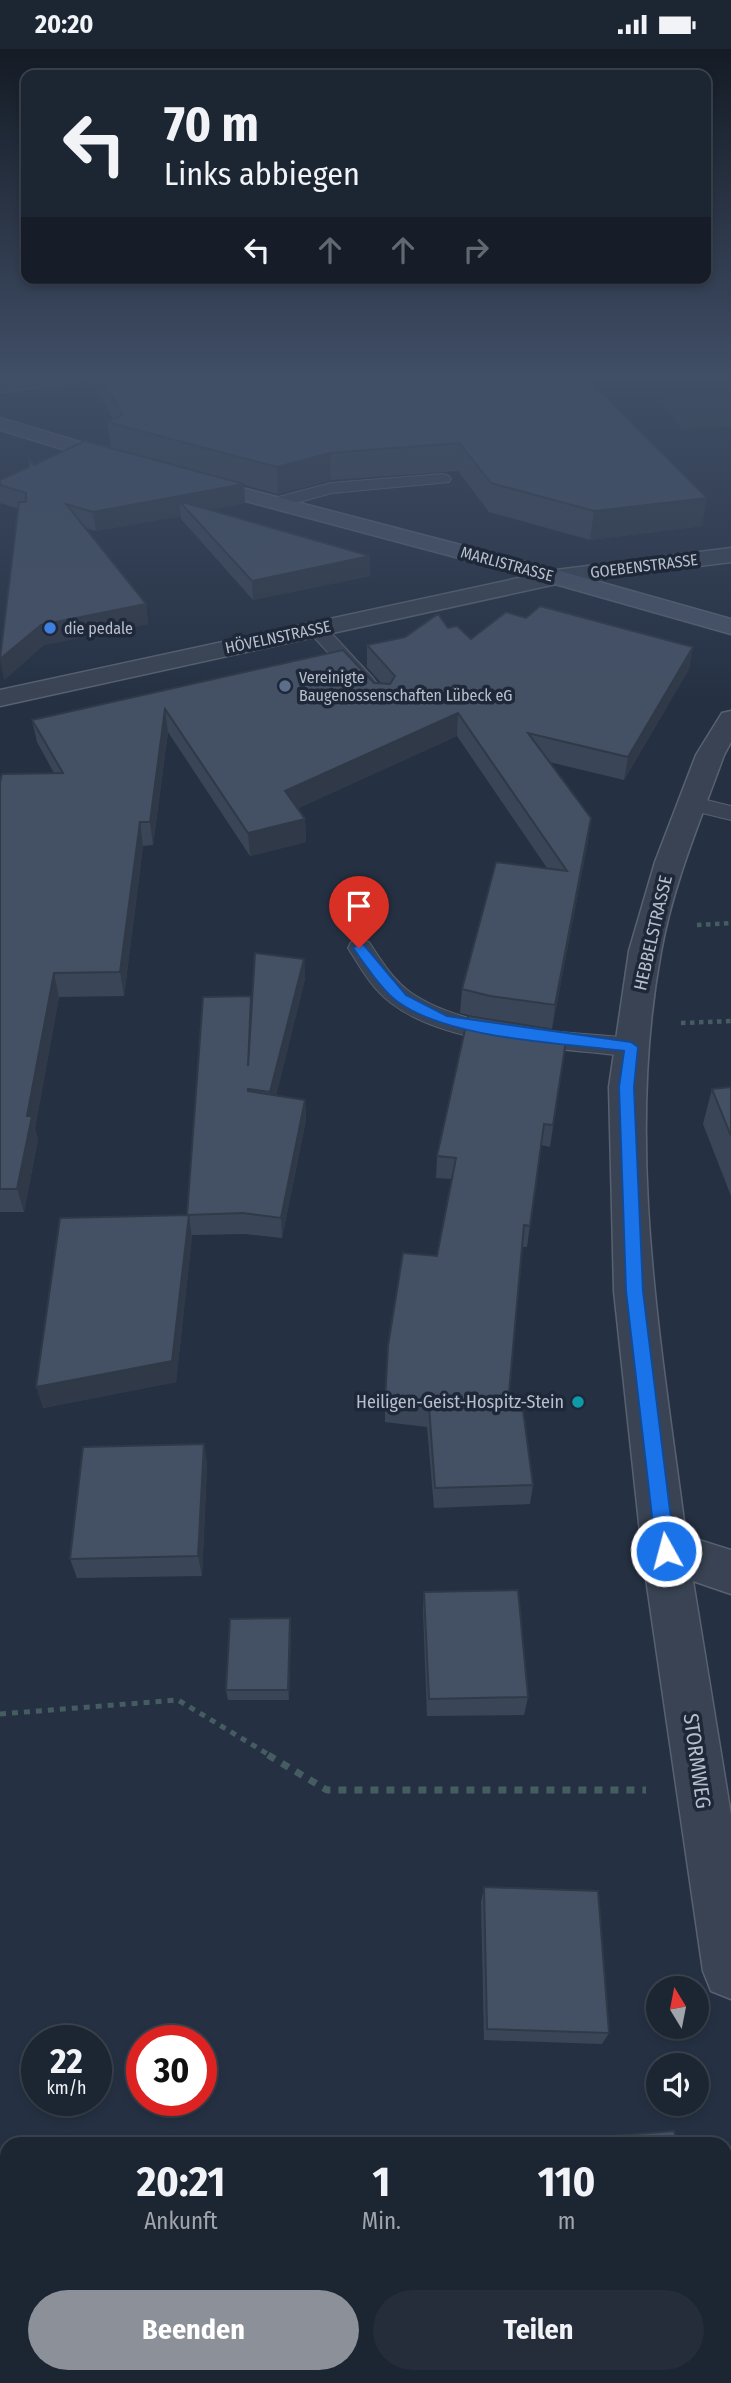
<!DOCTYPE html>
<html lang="de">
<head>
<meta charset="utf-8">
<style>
  body { margin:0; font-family:"Fira Sans Condensed",sans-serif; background:#252d3a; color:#f1f3f6; height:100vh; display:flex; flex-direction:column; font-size:26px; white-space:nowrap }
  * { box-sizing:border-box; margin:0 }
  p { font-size:23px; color:#a0a5ac }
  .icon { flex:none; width:38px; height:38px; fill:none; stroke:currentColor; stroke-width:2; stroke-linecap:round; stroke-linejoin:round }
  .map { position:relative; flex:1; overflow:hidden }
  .drawer { position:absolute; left:0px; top:2088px; width:732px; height:247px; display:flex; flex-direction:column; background:#1c2532; border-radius:21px 21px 0 0; box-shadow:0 4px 10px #0003,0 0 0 2px #3a424d }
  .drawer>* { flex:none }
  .hud { position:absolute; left:21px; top:21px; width:690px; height:214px; border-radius:14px; box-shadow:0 4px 10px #0003,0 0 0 2px #3a424d; background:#1c2532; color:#f1f3f6; overflow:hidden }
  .needle { width:46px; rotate:350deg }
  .buttons { position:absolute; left:646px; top:1927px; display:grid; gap:14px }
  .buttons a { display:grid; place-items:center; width:63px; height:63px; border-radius:50%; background:#1c2532; box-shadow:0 4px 10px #0003,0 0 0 2px #3a424d; font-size:35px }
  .speed { position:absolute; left:21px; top:1976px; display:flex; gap:14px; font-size:35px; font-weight:700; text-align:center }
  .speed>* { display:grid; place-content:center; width:91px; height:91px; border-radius:50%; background:#1c2532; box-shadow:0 4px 10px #0003,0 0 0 2px #3a424d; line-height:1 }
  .speed small { font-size:18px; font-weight:400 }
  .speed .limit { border:10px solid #d22; background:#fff; color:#111 }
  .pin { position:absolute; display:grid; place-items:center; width:60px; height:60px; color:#fff; margin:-72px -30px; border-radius:50% 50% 50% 0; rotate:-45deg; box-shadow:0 0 7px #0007 }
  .pin .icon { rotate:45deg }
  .me { position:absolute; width:77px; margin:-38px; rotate:353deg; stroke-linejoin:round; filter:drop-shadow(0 0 5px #0008) }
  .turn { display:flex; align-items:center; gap:24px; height:147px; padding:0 28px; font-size:32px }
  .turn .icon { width:91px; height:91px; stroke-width:2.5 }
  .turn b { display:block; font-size:49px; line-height:60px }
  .lanes { display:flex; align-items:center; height:66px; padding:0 28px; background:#0003; justify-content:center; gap:35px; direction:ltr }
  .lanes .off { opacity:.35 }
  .eta { display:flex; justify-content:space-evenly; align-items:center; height:119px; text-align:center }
  .eta b { font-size:42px; font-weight:700; line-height:49px }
  .button { display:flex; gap:14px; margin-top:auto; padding:14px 28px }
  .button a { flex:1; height:80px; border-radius:42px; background:#8c9099; color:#fff; font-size:28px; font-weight:700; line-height:80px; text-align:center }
  .button a+a { background:#252d3a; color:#f1f3f6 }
  .status { display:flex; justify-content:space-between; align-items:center; height:49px; padding:0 35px; background:#1c2532; direction:ltr }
  .status svg { height:19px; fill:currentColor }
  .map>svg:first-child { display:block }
</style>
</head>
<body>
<div class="status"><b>20:20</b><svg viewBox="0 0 49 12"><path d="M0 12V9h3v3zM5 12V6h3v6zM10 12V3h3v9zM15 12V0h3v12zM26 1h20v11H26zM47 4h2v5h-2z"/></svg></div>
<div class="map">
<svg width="731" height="2334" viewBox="0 0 731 2334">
  <rect width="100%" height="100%" fill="#253143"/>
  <!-- green -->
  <path fill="#274044" d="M731 341V378L681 380 656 342Z"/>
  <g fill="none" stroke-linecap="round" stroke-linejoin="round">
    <defs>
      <path id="lane" d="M443 425 449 427 451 430 449 433 332 444 277 459 269 454 271 450 331 434Z
        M317 574 324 576 373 629 376 633 373 637H359L310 584 308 580 310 576Z
        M694 748 731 757V771L686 760 683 755 686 750Z
        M360 891 369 893C381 911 393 931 410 943 467 983 564 982 631 989L640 992 644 998 640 1004C624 1009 604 1004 587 1003 527 997 440 992 391 954 372 940 360 918 348 899L351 893Z"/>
      <path id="street" d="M36 327H86L77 333 0 343V331Z
        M731 499V513L556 535 0 657V641L556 521Z
        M731 662V693L724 706C701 770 673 835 661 903 625 1096 661 1295 686 1487L731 1501V1545L693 1532 731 1766V1950L711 1942 703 1922 642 1502 614 1242 609 1038 629 902 655 813 696 706 722 664Z"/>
      <path id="secondary" d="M0 369 129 408 132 412 129 416 122 418 0 381Z
        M193 426 564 523 731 570V585L548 533 186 436 183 432 186 428Z"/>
    </defs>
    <!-- lane casing -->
    <use href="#lane" stroke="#586170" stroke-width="2"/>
    <!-- street casing -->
    <use href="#street" stroke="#586170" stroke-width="3"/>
    <!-- secondary casing -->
    <use href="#secondary" stroke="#586170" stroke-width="3"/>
    <!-- path-far2 -->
    <path stroke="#455d61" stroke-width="4.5" stroke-dasharray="4.5 4.5" stroke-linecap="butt" d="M697 876 731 874
      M681 974 731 972"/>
    <!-- path-far1 -->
    <path stroke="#455d61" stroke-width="5" stroke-dasharray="6 6" stroke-linecap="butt" d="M0 1665 178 1651 271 1707"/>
    <!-- path -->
    <path stroke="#455d61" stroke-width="7" stroke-dasharray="8 8" stroke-linecap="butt" d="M268 1706 327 1741H646"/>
    <!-- lane -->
    <use href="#lane" fill="#394353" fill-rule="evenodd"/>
    <!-- street -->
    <use href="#street" fill="#394353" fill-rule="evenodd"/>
    <!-- secondary -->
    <use href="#secondary" fill="#475266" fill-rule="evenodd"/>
  </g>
  <!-- wall -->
  <path fill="#3a4657" d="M88 327H585L702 477 590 491 489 463 458 422 331 431 278 445 244 436 245 454 211 461 370 527 253 551 181 470V467L96 482 85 479 146 555 148 575 44 596 4 631 19 460 0 454V431L34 416 111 399 107 373 113 370Z
    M526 569 693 598 689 620 624 731 549 713 591 769 588 792 552 980 517 975 549 990 566 992 550 1098 541 1096 527 1198H522L508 1355 533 1436 530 1455 434 1459 427 1378 385 1373V1352L437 1207 452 1130 436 1129 437 1107 484 970 460 964 462 940 547 819 457 687 298 759 305 770 306 793 250 807 168 683 153 796 143 797 124 947 59 948 35 1079 38 1090 24 1163H0V733L54 724 37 693 32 671 374 634 382 635 367 618V596L448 579 471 590Z
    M304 910 305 930 276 1046 305 1051 306 1071 282 1189 245 1185 192 1186 176 1333 43 1359 187 1166 252 958Z
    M731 1038V1147L703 1075 712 1040Z
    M204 1395 207 1416 202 1527 77 1529 70 1510Z
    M424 1543 528 1648 524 1666 427 1667 423 1562Z
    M291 1579 289 1651H228L226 1641Z
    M484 1838 609 1984 602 1995 484 1991 481 1853Z
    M475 2328H583L584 2334H476Z"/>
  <!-- shaded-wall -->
  <path fill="#303947" d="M330 404 331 431 278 445 277 418Z
    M244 435 245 454 191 465 179 452 181 467 96 482 93 463Z
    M707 449 702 477 590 491 594 462Z
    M370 507V527L253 551 252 532Z
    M146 555 148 575 44 596 4 631 0 610 41 576Z
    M693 598 689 620 624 731 628 708Z
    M165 660 168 683 153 796 150 773Z
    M458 664 457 687 286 765 285 742Z
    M591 769 588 792 552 980 555 956Z
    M305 770 306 793 250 807 248 784Z
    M140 773 143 797 124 947 120 923Z
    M304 910 305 930 272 1064 270 1043Z
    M54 924 59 948 35 1079 38 1090 24 1163 17 1140 27 1067Z
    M305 1051 306 1071 282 1189 281 1169Z
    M189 1166 192 1189 176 1333 43 1359 36 1338Z
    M204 1395 207 1416 202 1527 198 1507Z
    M290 1569 291 1579 289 1651 288 1641Z
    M72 2328H81V2334H72Z"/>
  <!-- building -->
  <path fill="#445165" stroke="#303947" stroke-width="2" d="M100 327H585L707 449 594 462 491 434 459 394 330 404 277 418 107 373 123 366Z
    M85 392 244 435 93 463 66 455 146 555 41 576 0 610 19 453H26V444L0 436V431L29 418V410L34 416Z
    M179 452 370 507 252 532Z
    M540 557 693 598 628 708 528 684 591 769 555 956 490 947 462 940 496 813 567 822 458 664 285 742 305 770 248 784 165 660 150 773H140L120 923 54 924 27 1067H32L17 1140H0V733L2 725 63 724 32 671 343 601 374 634 390 635 395 627 367 596 405 588 438 565 448 579 457 577 471 590 506 563 526 569Z
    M255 904 304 910 270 1043 248 1040V1042L305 1051 281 1169 243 1164 187 1166 203 948 251 947 248 1017Z
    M468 967 550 980 548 989 566 992 553 1076 544 1075 530 1177 524 1176 508 1355 522 1354 533 1436 435 1439 429 1358 385 1352 388 1297 403 1204 437 1207 456 1109 437 1107Z
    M731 1038V1087L712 1040Z
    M189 1166 172 1312 36 1338 60 1169Z
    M204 1395 198 1507 70 1510 83 1398Z
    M518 1541 528 1648 429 1650 424 1543Z
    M290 1569 288 1641H226L230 1570Z
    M484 1838 598 1842 609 1984 487 1980Z
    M674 2082 677 2095H509Z
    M7 2309V2328H72V2334H5Z
    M479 2328H583L584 2334H480Z"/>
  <!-- sky -->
  <linearGradient id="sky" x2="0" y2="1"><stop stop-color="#141b25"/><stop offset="0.5" stop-color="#404e66"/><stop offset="1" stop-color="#404e66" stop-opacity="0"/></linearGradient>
  <rect width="731" height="654" fill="url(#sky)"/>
  <!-- route -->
  <path fill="#1a73e8" stroke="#114b97" stroke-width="2" d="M359 895 364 896 406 946 447 967 631 993 638 998 634 1038 643 1242 675 1502 672 1509 666 1511 659 1509 656 1502 626 1242 619 1038 624 1002C560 994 449 990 398 953 383 943 364 914 353 899Z"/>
  <!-- markers -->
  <circle fill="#3f7fe0" stroke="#1e2838" stroke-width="2.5" cx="50" cy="579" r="7"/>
  <circle fill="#5c6f8a" stroke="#1e2838" stroke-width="2.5" cx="285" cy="637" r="7"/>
  <circle fill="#0f9aa8" stroke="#1e2838" stroke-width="2.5" cx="578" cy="1353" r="7"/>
  <g text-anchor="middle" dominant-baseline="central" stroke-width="7" stroke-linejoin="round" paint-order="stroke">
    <!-- far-street labels -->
    <g font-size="16" fill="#b7bfcd" stroke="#1e2838">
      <text transform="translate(507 515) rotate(15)">MARLISTRASSE</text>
      <text transform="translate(644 517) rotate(-7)">GOEBENSTRASSE</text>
      <text transform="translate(278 588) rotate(-12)">HÖVELNSTRASSE</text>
    </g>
    <!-- far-poi labels -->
    <g font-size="16" fill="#b7bfcd" stroke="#1e2838" text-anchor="start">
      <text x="64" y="579">die pedale</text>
      <text x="299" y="628">Vereinigte<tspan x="299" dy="18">Baugenossenschaften Lübeck eG</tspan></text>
    </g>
    <!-- street labels -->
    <g font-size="18" fill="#b7bfcd" stroke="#1e2838">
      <text transform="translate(653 884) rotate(-77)">HEBBELSTRASSE</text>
    </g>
    <!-- poi labels -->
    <g font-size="18" fill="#b7bfcd" stroke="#1e2838" text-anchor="end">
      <text x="564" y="1353">Heiligen-Geist-Hospitz-Stein</text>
    </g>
    <!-- near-street labels -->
    <g font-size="21" fill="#b7bfcd" stroke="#1e2838">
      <text transform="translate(697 1712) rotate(82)">STORMWEG</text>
    </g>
  </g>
</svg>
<div class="buttons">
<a><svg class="needle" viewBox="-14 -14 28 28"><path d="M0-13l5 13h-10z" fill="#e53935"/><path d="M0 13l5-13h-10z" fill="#a0a5ac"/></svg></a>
<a><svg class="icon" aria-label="sound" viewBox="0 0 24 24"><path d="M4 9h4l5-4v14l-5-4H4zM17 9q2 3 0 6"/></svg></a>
</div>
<div class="speed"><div>22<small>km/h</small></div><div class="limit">30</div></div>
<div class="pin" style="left:359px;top:899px;background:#d93025"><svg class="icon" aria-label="arrive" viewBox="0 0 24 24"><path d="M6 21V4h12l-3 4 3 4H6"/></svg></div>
<svg class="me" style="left:666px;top:1502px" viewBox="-20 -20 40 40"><circle r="17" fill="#1a73e8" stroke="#fff" stroke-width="3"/><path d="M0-11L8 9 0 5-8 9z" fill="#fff"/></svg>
<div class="hud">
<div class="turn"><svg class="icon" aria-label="left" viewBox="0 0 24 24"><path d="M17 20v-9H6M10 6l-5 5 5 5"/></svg><div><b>70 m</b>Links abbiegen</div></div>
<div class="lanes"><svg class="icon" aria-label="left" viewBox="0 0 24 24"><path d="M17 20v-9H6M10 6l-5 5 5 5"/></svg><svg class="icon off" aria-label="ahead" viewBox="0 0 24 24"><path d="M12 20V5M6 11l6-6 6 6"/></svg><svg class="icon off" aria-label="ahead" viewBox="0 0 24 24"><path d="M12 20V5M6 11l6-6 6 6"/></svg><svg class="icon off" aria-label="right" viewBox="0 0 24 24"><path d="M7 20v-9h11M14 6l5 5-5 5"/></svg></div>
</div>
<section class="drawer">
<div class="eta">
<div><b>20:21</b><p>Ankunft</p></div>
<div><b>1</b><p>Min.</p></div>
<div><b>110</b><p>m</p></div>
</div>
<div class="button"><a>Beenden</a><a>Teilen</a></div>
</section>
</div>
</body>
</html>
